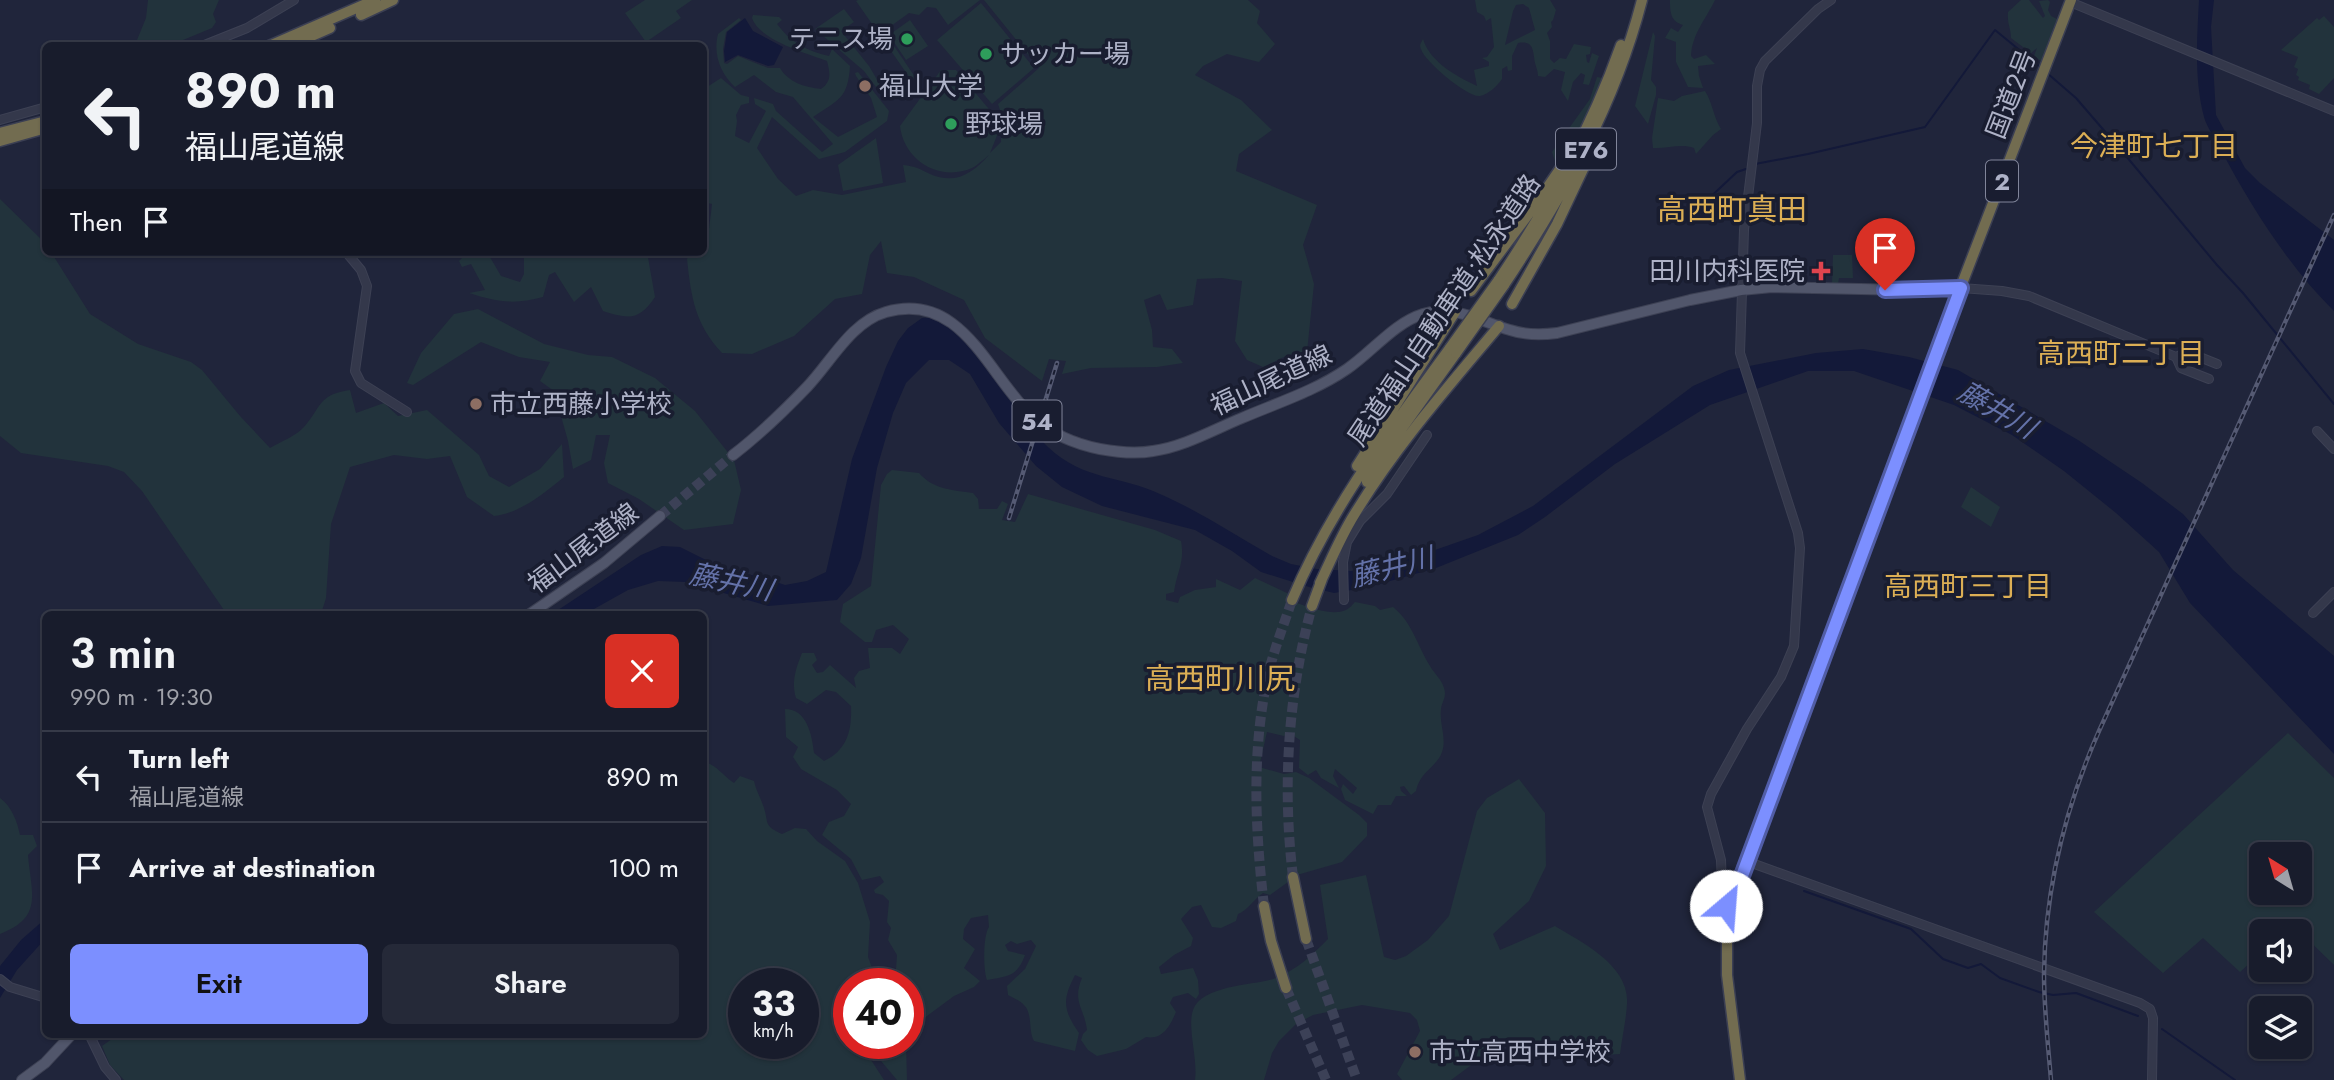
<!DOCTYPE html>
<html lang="en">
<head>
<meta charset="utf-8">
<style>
  body { margin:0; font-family:Jost,"Noto Sans JP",sans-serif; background:#252938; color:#f1f3f6; height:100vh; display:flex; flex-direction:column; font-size:26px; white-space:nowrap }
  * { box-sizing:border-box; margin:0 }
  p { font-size:23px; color:#9fa1a9 }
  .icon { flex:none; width:38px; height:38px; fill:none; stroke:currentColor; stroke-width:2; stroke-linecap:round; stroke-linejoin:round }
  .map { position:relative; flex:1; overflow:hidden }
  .panel { position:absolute; left:42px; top:611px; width:665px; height:427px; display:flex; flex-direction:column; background:#181c2c; border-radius:10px; box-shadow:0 2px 5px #0004,0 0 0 2px #363a48 }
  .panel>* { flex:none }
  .top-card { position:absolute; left:42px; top:42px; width:665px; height:214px; border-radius:10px; box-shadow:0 2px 5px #0004,0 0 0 2px #363a48; background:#181c2c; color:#f1f3f6; overflow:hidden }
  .needle { width:46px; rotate:323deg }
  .controls { position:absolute; left:2249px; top:842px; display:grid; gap:14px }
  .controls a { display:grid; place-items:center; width:63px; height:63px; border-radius:10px; background:#181c2c; box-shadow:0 2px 5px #0004,0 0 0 2px #363a48; font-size:35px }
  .speed { position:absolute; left:728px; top:968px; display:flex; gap:14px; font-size:35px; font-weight:700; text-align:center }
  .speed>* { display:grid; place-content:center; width:91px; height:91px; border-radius:50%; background:#181c2c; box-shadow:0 2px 5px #0004,0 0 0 2px #363a48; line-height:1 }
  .speed small { font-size:18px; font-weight:400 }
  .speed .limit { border:10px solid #d22; background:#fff; color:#111 }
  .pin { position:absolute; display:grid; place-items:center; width:60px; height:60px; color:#fff; margin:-72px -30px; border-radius:50% 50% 50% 0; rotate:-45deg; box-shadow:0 0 7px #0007 }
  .pin .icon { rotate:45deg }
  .me { position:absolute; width:77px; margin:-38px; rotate:27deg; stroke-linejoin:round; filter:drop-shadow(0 0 5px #0008) }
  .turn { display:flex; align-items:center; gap:24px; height:147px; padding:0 28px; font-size:32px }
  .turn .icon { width:91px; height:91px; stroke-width:2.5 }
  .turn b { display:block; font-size:49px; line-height:60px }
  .then { display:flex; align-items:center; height:66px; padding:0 28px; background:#0003; gap:14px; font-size:26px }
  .round { display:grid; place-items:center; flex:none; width:74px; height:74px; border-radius:10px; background:#252938 }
  .summary { display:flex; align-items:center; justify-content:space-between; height:119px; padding:0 28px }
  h1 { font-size:42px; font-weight:600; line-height:52px }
  .cta { display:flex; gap:14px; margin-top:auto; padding:14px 28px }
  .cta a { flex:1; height:80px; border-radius:10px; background:#7c8fff; color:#111; font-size:28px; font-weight:600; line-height:80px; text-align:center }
  .cta a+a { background:#252938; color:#f1f3f6 }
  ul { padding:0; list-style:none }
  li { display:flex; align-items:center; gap:21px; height:91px; padding:0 28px; border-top:2px solid #363a48 }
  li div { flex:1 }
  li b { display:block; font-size:26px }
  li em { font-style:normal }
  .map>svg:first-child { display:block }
</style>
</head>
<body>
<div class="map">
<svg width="2334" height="1080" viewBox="0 0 2334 1080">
  <rect width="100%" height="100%" fill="#20253b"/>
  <!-- green -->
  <path fill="#22333c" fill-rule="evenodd" d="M148 0H219L213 14 216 22 212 28 171 45H141L137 40 146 18Z
    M645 0H692L676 11 681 18 646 42 625 13Z
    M858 0H980L948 25 936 8 927 7 919 15 909 13 884 31 915 77 912 81 856 1Z
    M984 0H1248L1260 11 1257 23 1275 44 1259 62 1227 54 1203 66 1195 75 1241 100 1272 130 1239 154 1236 171 1317 205 1303 245 1314 284 1307 352 1288 355 1263 367 1247 360 1235 341 1242 281 1222 278 1197 279 1193 305 1167 310 1160 294 1144 300 1152 330 1153 347 1172 349 1183 363 1157 367 1091 368 1062 374 1066 361 1049 359 1042 381 985 338 964 300 914 277 887 273 881 241 870 255 862 294 835 299 794 336 752 354 722 353C695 324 691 297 687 259L693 252H704V237L709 229 712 204 704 202V89L721 78 741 95 749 97V103L741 105 736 115 737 121 735 136 749 143 766 111 755 104 754 98 773 104 776 111 822 152 833 144 793 97 776 92 754 75 735 87C720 73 713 54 718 34L739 18 741 20 726 32 723 49 724 63 727 64 738 56 768 68H780C789 83 805 87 821 89 832 81 830 73 827 61 806 53 759 40 752 18L753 15 779 17 782 20 777 24C790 42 807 51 829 56L832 49 850 66C848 99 838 100 813 117L838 137 877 117 871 98 856 76 855 73 858 72 889 111 887 121 845 152 819 159 772 117 757 148 778 179 796 196 813 190 842 195 906 182 903 165C915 166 920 169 930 174 955 185 972 174 989 155 985 158 978 165 972 168 940 182 904 161 900 126L941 70H956L999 121 998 133 990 153 1001 142 1002 116 998 104 1039 68Z
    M1475 0H1550L1556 10 1553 20 1551 22 1552 27 1547 33 1550 41V59L1554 63 1560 58 1566 59 1574 44 1591 47 1590 54 1586 55 1587 62 1589 63 1592 53 1599 56 1589 85 1583 84 1585 75 1581 73 1573 82 1568 101 1561 90 1565 72 1554 69 1545 77 1538 76C1538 71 1536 67 1535 63 1533 51 1534 40 1518 43L1512 56V70L1508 71 1507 66 1502 69V79C1497 86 1489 94 1480 96 1468 98 1424 61 1421 49 1419 45 1421 43 1423 39 1430 62 1456 76 1477 86L1474 70 1489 66V62L1482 58 1487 57 1494 47 1491 18 1486 21 1484 16 1477 12ZM1523 4 1529 8 1535 30 1505 45 1513 11 1516 5Z
    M1670 0H1715C1706 19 1692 34 1691 56L1694 59 1706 55 1715 64 1698 66 1699 76 1703 88 1688 87 1676 62V42L1665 38 1671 28 1678 32 1683 25C1671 21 1670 14 1670 0Z
    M2021 0H2029L2043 18 2045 16 2039 1 2048 0 2050 2 2048 10 2051 16 2057 19 2041 61 2034 56 2037 48 2031 53 2011 38C2011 28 2007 24 2008 12Z
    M981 3 1034 68 992 104 937 40Z
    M844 9 854 22 841 31 869 66 888 98 885 99 864 71 815 29Z
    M2324 16 2334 27V78L2319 94 2309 89 2310 85 2298 80 2299 77 2296 75 2298 69 2294 67 2298 57 2281 50 2317 18 2319 20Z
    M910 20 928 46 906 60 889 35Z
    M1653 32 1655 36 1651 80 1656 87V95L1648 124 1635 106Z
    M1597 77 1602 78C1591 107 1577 139 1556 164L1552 152 1590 99Z
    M1705 91C1713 104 1713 116 1721 129L1713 135 1696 154 1694 148C1681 143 1667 149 1653 148L1652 138 1658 98 1674 101 1682 96Z
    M876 138 883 183 843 191 838 165Z
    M0 199 45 243 46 252H51L90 314 138 344 191 362 202 370 240 416 270 448C280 442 296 436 304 427 322 407 317 395 350 390L356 413 384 403 398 416 427 410 479 455 489 476 509 487 540 469 562 444 564 477C544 493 521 513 494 516L467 497 450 456 427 459 394 455 350 467 331 524 326 598 321 614H231L224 610 142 491 124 472 108 466 21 453 0 436Z
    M468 252H487L501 276 520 282 524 274V252H647L655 297C639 321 629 319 603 311L591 287 574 302 555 272 549 275 543 297C514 305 497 302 469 293L485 290 471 264 462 267 459 261Z
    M1833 255H1852L1853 278H1839L1838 284H1832Z
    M478 309 544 344 588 355 612 357 655 378 695 411 734 460 741 490 733 524 684 530 639 499 608 483 604 463 610 435H596L591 460 573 469 568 441 554 391 540 381 550 362 519 357 481 342 413 385 407 383 421 353 454 314Z
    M892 470 919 473C934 490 953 490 973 493L978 499 979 509H997L1002 501 1008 504 1002 520 1015 522 1028 494 1155 530 1181 541C1185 563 1177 571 1174 592L1166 594V600L1178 603 1180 597 1195 590 1216 587V579L1240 590 1255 578 1289 594 1288 600C1304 605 1329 617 1346 610 1350 608 1352 605 1355 602L1375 606 1380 610 1393 607C1412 622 1417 645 1430 666 1434 673 1442 680 1444 688 1447 697 1442 701 1441 709 1439 724 1447 738 1442 752 1437 767 1420 771 1416 791L1411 795 1404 786 1400 787 1401 791 1407 796H1396L1391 805H1378L1373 814 1345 800 1341 789 1343 784 1353 794 1357 788 1335 769 1333 776 1339 788 1321 778 1316 770 1308 775 1299 768 1300 740 1289 733 1284 736 1267 732 1259 767 1284 774 1296 772 1309 778 1359 815 1367 823V836L1342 862 1290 877 1288 882 1270 895 1263 893C1254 899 1248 910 1238 914L1236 921 1221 928 1212 927 1201 905 1192 907 1181 919 1193 938 1191 946 1174 955 1159 967 1161 974 1193 968 1198 980 1199 994 1196 999 1188 993 1173 997 1170 1003 1176 1012C1170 1026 1163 1040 1146 1037L1126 1049 1097 1056 1088 1050 1081 1040 1083 1034 1087 1030C1084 1007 1072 1002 1082 978L1075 975C1062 1000 1063 1010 1079 1033L1075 1051 1034 1041C1028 1030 1033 1014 1024 1005 1021 1001 1013 998 1008 995L1007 986 1025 969 1036 946 1031 940 1017 944 1011 941 1005 945 1008 951 1025 955C1017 977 1008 976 987 980 983 970 983 935 989 927L988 915 971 918 964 929 963 939 975 949 964 968 980 981 974 987 954 996 908 1030V984L895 983 897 955 888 940 891 928 887 922 889 901 883 895 875 893 874 890 884 882 880 876 862 880 851 859 822 835 829 822 844 816 851 804 837 790 801 769 793 757 798 747 786 737 785 709C807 709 812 735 814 753L824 761C847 750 852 731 851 706L836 692 826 690 807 704 796 698C791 682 796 668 802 653H814L817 660 812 665 817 673 823 672 830 665 856 688 854 678 859 671 870 668 868 648H892L900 654 909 639 893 625 876 630 872 642H865L840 622 843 604 871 586 881 485 887 474Z
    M1971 487 2000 507 1991 527 1961 507Z
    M2288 733 2334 778V965L2293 925 2286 931H2261V953L2240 972 2203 938 2163 973 2094 912ZM2261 854H2300V892H2261Z
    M705 762C718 766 723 776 734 783L740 776 754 781C756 791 761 798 764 808 769 824 763 825 782 834L795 828 806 829 817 841 845 861 858 883 870 922 868 957 874 973 875 983 849 984V1043H860L884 1080H124L110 1065 102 1046 119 1034H704V763ZM744 984H803V1043H744Z
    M1519 779 1545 813 1546 866 1529 901 1493 934 1500 950 1555 926C1583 943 1630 966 1627 1004 1626 1021 1622 1037 1620 1054L1573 1057 1507 1046 1485 1055 1451 1080H1402L1397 1074 1420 1031 1417 1020 1410 1013 1362 1005 1313 1015 1296 1024 1279 1041 1272 1053 1264 1080H1195C1198 1059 1187 1027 1193 1010 1203 984 1256 986 1276 978 1298 969 1312 955 1328 939L1320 885 1366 875 1384 957 1395 960 1406 956 1428 940 1449 916 1477 811 1487 798Z
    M0 798C12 807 17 821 20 835H33L37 846 28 855C31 893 44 917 0 934Z
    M873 1043H906L907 1080H897L871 1049Z"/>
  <!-- water -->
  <path fill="#131939" d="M2199 0H2214L2211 27 2216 115 2245 168 2260 183 2334 240V311C2289 267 2250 205 2221 150 2216 139 2207 128 2204 117 2194 79 2197 39 2199 0Z
    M745 18 753 31 783 47 774 65 768 66 738 55 725 62 724 51 727 32Z
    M922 318C927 318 933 317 938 318 968 326 1022 422 1048 447 1084 481 1120 475 1160 494 1199 511 1235 535 1272 556L1291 564 1317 569 1351 571 1370 569 1412 558 1478 535 1533 506 1693 386 1729 370 1816 353 1863 349 1909 357 1958 370 2078 440 2142 483 2183 514 2233 570 2334 656V754L2190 603 2159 552 2116 513 2064 471 2012 435 1954 405 1854 371H1808L1710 405 1615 464 1545 517 1518 535 1436 568 1369 587 1334 593 1309 587 1261 572 1232 551 1195 530 1102 506 1062 487 1036 466 999 423 970 374 949 360H929L906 383 893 413 877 468 861 558 851 584 837 600 768 606 686 582 658 581 628 590 585 614H552L641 555 662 546 680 547 732 573 759 576 785 585 807 581 826 572 852 459 886 367 898 341 908 328Z
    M45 919V939L17 970 0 998V966L21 940Z"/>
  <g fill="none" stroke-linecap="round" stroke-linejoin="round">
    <!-- stream -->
    <path stroke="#131939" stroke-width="2" d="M2047 73 2076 98 2126 156 2217 265 2243 293 2334 404
      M1755 164 1808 154 1925 127 1995 30 2040 67
      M1697 206 1704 203 1737 172 1746 169
      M1745 281 1791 282
      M1804 891 1911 929 1943 959 1968 968 1981 964 2000 978 2039 992 2053 995 2076 993 2138 1016
      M2162 1029 2235 1080"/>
    <!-- major-tunnel -->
    <path stroke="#3c4157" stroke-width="10" stroke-dasharray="10 5" stroke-linecap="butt" d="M660 516 733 455"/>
    <!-- highway-tunnel -->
    <path stroke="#3c4157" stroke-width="10" stroke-dasharray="10 5" stroke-linecap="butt" d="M1293 877C1282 786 1288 694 1312 606
      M1264 906C1255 828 1251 749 1269 671 1275 647 1284 624 1292 600
      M1306 939 1357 1080
      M1286 988 1326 1080"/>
    <defs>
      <path id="minor" d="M2070 2 2334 111
        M202 46 247 28 294 0
        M0 120 46 107
        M346 252 361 270 367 286 355 371 361 383 407 412
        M1961 288 2002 291 2029 296 2176 357
        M2209 379 2181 368 2176 357 2187 352 2217 364
        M2317 431 2334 449
        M1344 600 1343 562 1347 542 1360 521 1387 494 1427 435
        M2313 613 2334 592
        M1746 861 2140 1003 2150 1009 2153 1018 2152 1080
        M1730 908 1726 906 1722 885 1721 860 1707 807 1711 794 1747 729 1781 677 1794 646 1800 548 1798 533 1740 353 1744 230 1757 123V86L1760 70 1765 61 1818 9 1831 0
        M0 979 10 987 46 998
        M89 1034 105 1067 116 1080"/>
      <path id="major" d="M733 455C759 435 784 411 807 387 831 362 851 322 886 312 963 290 989 378 1034 418 1053 435 1075 444 1100 449 1116 452 1137 454 1153 451 1183 447 1213 430 1242 418 1277 403 1315 391 1347 369 1372 352 1394 323 1423 314 1455 304 1481 322 1510 330 1525 335 1541 335 1557 333L1690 300 1741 290 1772 287 1907 290 1961 288
        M530 614 604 563 660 516
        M22 1080 45 1063 72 1034"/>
      <path id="highway" d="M361 15 393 0
        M269 46 375 0
        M289 46 330 28
        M0 133 46 121
        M0 141 46 128
        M1498 281C1548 206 1591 130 1621 45
        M1504 285C1563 196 1615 105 1642 0
        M1471 291 1536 204 1560 169
        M1512 304 1557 224 1593 148
        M1357 466 1455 312
        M1367 482 1400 431 1456 353
        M1320 583C1331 560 1341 536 1354 515 1395 447 1448 387 1499 326
        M1292 600C1331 507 1391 429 1450 348
        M1312 606 1322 579
        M1293 877 1306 939
        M1264 906 1271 941 1286 988
        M1740 1080 1727 975V927L1730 908 1936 357 1950 315 2071 0"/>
    </defs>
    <!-- minor casing -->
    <use href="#minor" stroke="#3d4154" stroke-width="10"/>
    <!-- major casing -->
    <use href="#major" stroke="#3d4154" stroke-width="12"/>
    <!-- highway casing -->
    <use href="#highway" stroke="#3b3f53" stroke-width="13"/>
    <!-- minor -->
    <use href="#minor" stroke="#34384b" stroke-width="8"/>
    <!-- major -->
    <use href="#major" stroke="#51566b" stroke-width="10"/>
    <!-- highway -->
    <use href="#highway" stroke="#726c50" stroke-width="10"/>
    <defs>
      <path id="rail" d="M1009 518 1057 363
        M2051 1080C2048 1045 2044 1009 2044 974 2045 889 2065 808 2099 731L2334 215"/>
    </defs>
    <!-- rail casing -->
    <use href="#rail" stroke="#555a73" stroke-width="4.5"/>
    <!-- rail -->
    <use href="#rail" stroke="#191d30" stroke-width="2" stroke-dasharray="5" stroke-linecap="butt"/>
    <defs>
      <path id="highway-bridge" d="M1450 348 1498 281
        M1456 353 1504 285"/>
    </defs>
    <!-- highway-bridge casing -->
    <use href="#highway-bridge" stroke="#3b3f53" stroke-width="13" stroke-linecap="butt"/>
    <!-- highway-bridge -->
    <use href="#highway-bridge" stroke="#726c50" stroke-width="10"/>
  </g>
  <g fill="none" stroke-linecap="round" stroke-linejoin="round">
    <defs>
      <path id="route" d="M1726 906 1730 908 1961 288 1885 290"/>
    </defs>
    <!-- route casing -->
    <use href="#route" stroke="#515da6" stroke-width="18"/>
    <!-- route -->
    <use href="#route" stroke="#7c8fff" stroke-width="12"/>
  </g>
  <!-- markers -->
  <g fill="#2e9e5b" stroke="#191d30" stroke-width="2.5">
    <circle cx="907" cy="39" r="7"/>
    <circle cx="986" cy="54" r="7"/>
    <circle cx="951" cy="124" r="7"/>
  </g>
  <g fill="#8d6e63" stroke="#191d30" stroke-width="2.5">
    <circle cx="865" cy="86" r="7"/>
    <circle cx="476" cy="404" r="7"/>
    <circle cx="1415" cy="1052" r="7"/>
  </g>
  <path fill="#e0444e" stroke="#191d30" stroke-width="2.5" d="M1817.5 260.5h7v7h7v7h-7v7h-7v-7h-7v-7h7z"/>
  <g text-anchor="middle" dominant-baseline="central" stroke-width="7" stroke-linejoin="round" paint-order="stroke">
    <!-- shield labels -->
    <g fill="#191d30" stroke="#81859a" stroke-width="2">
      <rect x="1556" y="128.5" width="60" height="41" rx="5"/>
      <rect x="1986" y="160.5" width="32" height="41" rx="5"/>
      <rect x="1012.5" y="400.5" width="49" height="41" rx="5"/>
    </g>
    <g font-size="24" font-weight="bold" fill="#aeb2c7">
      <text x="1586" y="149">E76</text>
      <text x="2002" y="181">2</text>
      <text x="1037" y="421">54</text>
    </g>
    <!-- poi labels -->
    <g font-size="26" fill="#aeb2c7" stroke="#191d30" text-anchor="start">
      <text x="893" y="39" text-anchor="end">テニス場</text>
      <text x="1000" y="54">サッカー場</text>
      <text x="879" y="86">福山大学</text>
      <text x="965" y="124">野球場</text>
      <text x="1805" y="271" text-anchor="end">田川内科医院</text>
      <text x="490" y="404">市立西藤小学校</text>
      <text x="1429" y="1052">市立高西中学校</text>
    </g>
    <!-- street labels -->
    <g font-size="26" fill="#aeb2c7" stroke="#191d30">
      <text transform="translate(2011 94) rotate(-69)">国道2号</text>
      <text transform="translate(1444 310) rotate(-56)">尾道福山自動車道;松永道路</text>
      <text transform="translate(1271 380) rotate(-25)">福山尾道線</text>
      <text transform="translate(583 548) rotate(-37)">福山尾道線</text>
    </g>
    <!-- neighbourhood labels -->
    <g font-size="28" fill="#dcaf55" stroke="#191d30">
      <text x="2154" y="146">今津町七丁目</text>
      <text x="2121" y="353">高西町二丁目</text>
      <text x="1968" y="586">高西町三丁目</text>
    </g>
    <!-- water labels -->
    <g font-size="28" font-style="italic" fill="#6472a9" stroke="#191d30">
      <text transform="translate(1997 410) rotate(30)">藤井川</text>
      <text transform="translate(1392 567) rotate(-14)">藤井川</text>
      <text transform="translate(731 582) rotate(12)">藤井川</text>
    </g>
    <!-- quarter labels -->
    <g font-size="30" fill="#dcaf55" stroke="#191d30">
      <text x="1732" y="209">高西町真田</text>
      <text x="1220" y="678">高西町川尻</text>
    </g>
  </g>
</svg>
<div class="controls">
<a><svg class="needle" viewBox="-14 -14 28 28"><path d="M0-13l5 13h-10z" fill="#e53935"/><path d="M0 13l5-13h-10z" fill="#9fa1a9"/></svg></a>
<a><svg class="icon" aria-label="sound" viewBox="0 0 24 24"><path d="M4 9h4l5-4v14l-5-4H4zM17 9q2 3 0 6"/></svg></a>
<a><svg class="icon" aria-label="layers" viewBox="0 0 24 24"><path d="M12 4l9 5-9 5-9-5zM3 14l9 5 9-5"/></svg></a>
</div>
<div class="speed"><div>33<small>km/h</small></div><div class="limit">40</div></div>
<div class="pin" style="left:1885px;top:290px;background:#d93025"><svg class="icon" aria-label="arrive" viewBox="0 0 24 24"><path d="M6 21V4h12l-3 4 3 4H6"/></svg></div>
<svg class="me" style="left:1726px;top:906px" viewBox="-20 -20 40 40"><circle r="19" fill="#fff"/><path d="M0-13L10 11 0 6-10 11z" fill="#7c8fff"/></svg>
<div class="top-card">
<div class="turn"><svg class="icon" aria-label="left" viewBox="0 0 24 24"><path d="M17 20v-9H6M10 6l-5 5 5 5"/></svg><div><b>890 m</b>福山尾道線</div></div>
<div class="then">Then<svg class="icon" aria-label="arrive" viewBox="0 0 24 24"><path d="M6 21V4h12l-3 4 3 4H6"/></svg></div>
</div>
<section class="panel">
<div class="summary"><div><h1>3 min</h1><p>990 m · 19:30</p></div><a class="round" style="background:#d93025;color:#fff"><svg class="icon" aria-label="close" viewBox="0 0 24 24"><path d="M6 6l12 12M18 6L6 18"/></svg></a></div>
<ul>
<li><svg class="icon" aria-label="left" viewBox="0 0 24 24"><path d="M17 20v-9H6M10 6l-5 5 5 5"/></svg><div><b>Turn left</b><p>福山尾道線</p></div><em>890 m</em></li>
<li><svg class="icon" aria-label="arrive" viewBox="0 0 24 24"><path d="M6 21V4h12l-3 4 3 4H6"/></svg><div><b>Arrive at destination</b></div><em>100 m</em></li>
</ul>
<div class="cta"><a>Exit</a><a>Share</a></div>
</section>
</div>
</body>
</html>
